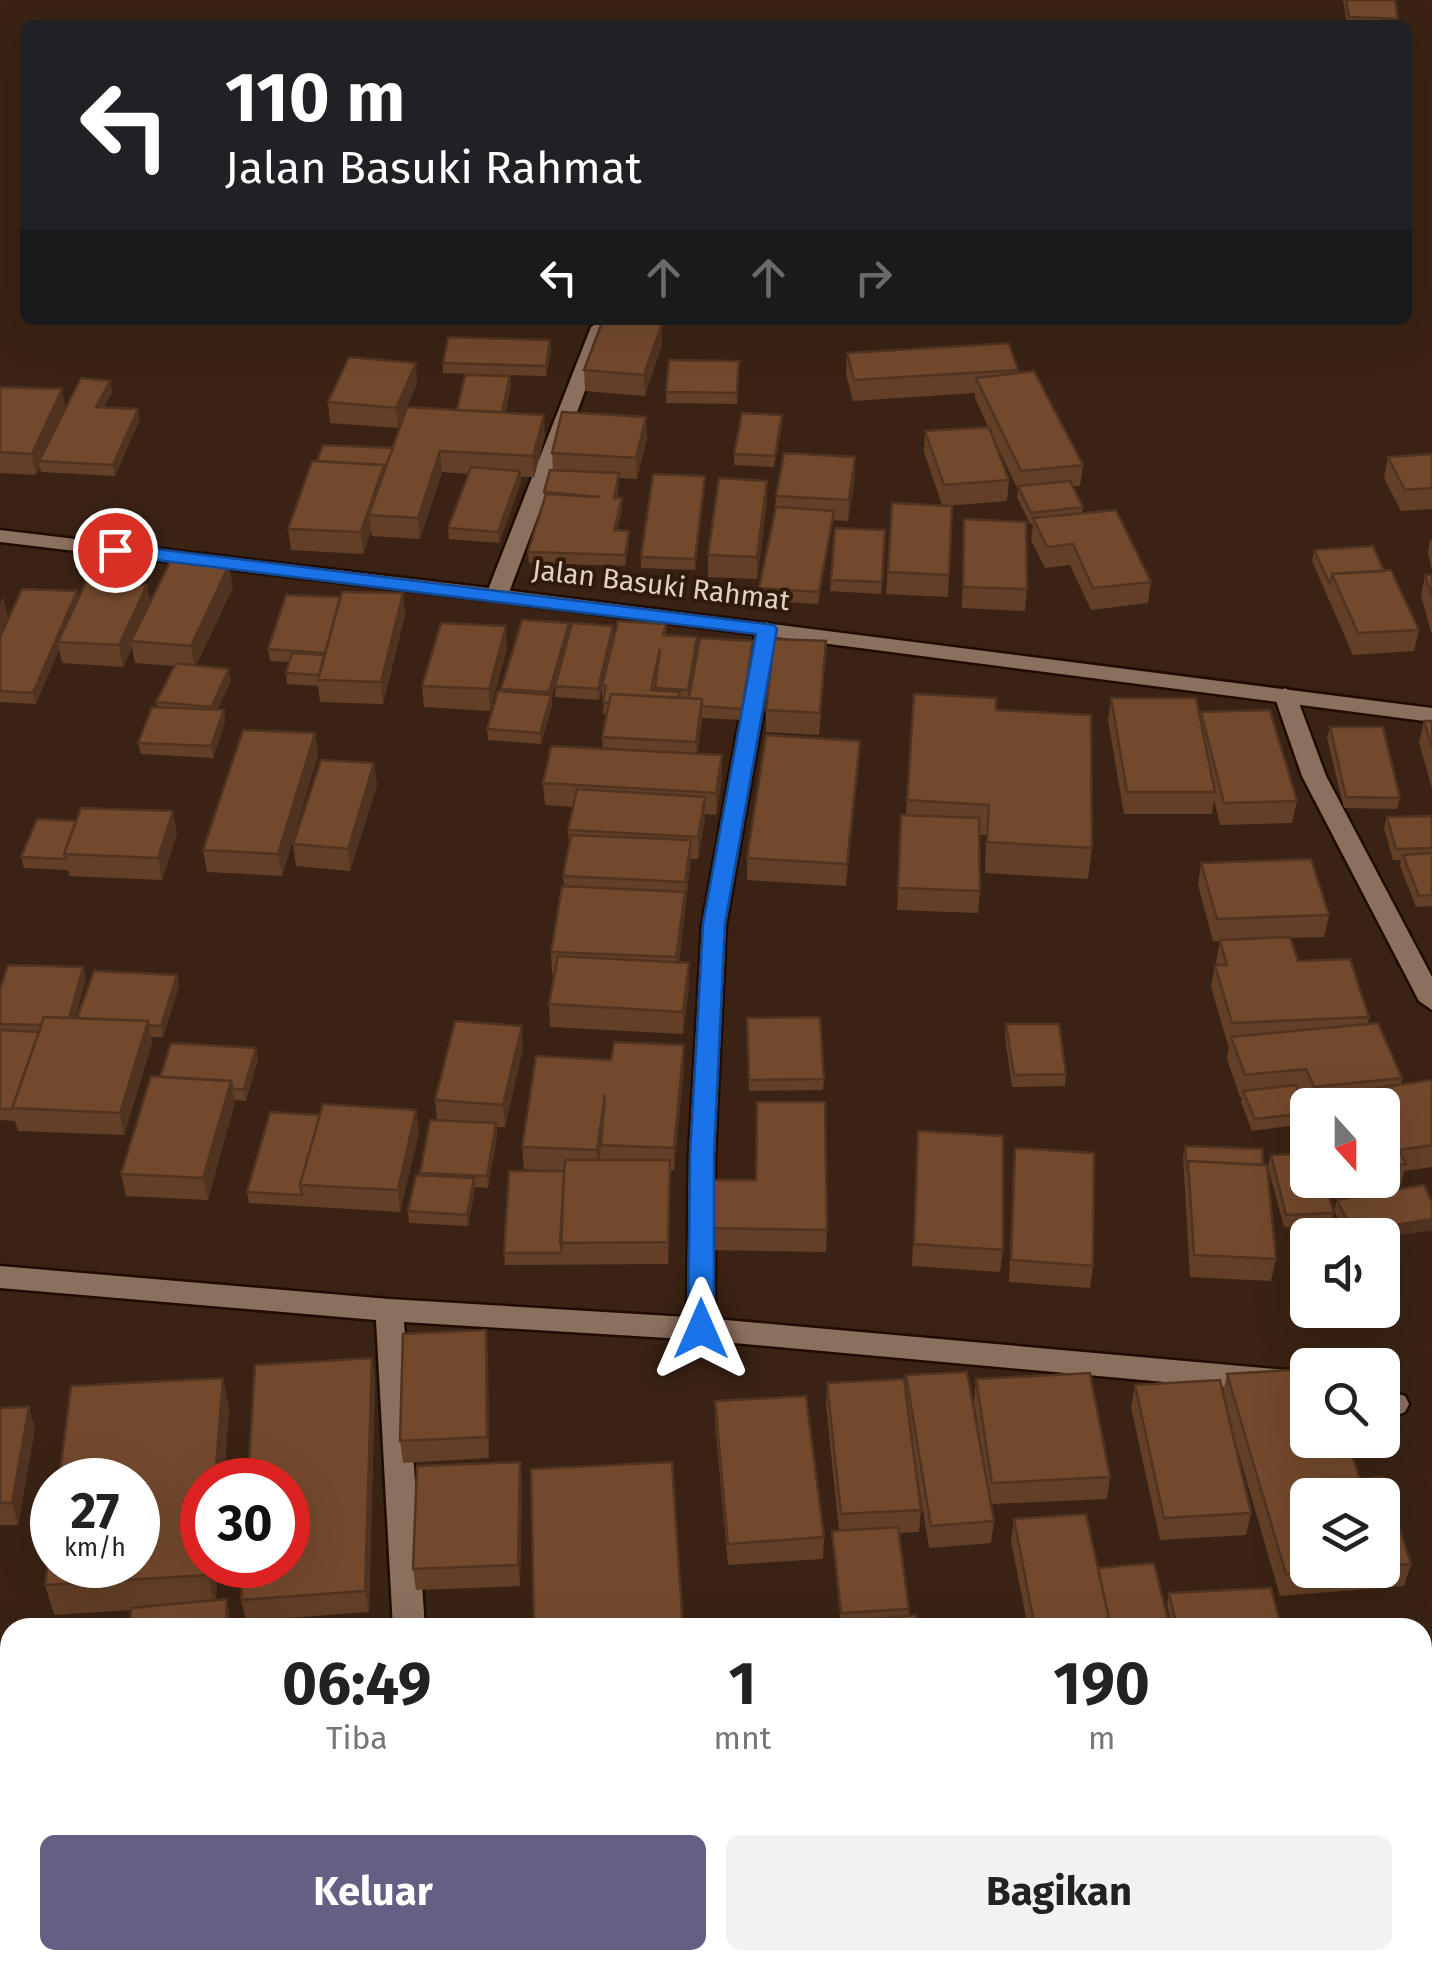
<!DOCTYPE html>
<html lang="id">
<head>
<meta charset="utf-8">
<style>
  body { margin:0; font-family:"Fira Sans",sans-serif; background:#f2f2f2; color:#222; height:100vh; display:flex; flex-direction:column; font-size:38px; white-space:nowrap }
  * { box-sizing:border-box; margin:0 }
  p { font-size:32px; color:#767676 }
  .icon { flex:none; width:55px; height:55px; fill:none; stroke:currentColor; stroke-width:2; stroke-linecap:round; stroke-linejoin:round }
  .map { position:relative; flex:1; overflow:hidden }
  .details { position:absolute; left:0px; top:1618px; width:1432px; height:352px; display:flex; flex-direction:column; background:#fff; border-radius:30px 30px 0 0; box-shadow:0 10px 40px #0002 }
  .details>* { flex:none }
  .banner { position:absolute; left:20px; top:20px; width:1392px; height:305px; border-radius:15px; box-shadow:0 10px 40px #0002; background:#202124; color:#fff; overflow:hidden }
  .needle { width:65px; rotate:159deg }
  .fabs { position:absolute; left:1290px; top:1088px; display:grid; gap:20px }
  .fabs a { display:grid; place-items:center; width:110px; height:110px; border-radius:15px; background:#fff; box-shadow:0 10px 40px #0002; font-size:50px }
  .speed { position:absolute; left:30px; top:1458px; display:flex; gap:20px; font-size:50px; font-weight:700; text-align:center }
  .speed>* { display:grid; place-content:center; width:130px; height:130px; border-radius:50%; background:#fff; box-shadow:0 10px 40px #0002; line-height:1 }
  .speed small { font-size:25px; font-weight:400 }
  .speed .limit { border:15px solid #d22; background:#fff; color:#111 }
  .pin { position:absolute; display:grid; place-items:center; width:85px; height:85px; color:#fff; margin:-42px; border:5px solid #fff; border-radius:50%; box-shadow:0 2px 10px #0007 }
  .me { position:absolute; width:110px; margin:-55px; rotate:0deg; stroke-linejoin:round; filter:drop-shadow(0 0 8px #0008) }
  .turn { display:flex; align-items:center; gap:35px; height:210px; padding:0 40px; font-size:45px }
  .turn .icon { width:130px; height:130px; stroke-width:2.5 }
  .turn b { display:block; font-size:70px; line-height:85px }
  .lanes { display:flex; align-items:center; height:95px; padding:0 40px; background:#0003; justify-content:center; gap:50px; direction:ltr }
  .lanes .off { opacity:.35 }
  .eta { display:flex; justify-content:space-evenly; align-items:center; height:170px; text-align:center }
  .eta b { font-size:60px; font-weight:700; line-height:70px }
  .action { display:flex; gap:20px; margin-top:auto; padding:20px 40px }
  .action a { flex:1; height:115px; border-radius:15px; background:#636083; color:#fff; font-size:40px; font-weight:700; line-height:115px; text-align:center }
  .action a+a { background:#f2f2f2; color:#222 }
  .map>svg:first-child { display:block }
</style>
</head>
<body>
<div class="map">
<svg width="1432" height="1968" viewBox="0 0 1432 1968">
  <rect width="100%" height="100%" fill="#3a2314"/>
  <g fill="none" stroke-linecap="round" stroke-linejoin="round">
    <defs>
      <path id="street" d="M600 321 609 327 508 595 505 600H489L486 595 591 327Z
        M767 622 778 629 726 925 715 1155V1319L1308 1372V1395L701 1340 404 1322 425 1628H393L376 1320 0 1288V1266L389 1299 687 1317 689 1155 702 925 756 629Z
        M1285 688 1296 695 1326 776 1432 977V1010L1419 1001 1302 776 1274 695Z
        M1382 1389 1405 1396 1409 1404 1405 1412 1395 1416 1382 1412Z
        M413 1960H447L448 1968H414Z"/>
      <path id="secondary" d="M0 530 497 589 1432 708V722L497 601 0 542Z"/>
    </defs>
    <!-- street casing -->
    <use href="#street" stroke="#210c01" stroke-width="5"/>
    <!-- secondary casing -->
    <use href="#secondary" stroke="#210c01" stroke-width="5"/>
    <!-- street -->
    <use href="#street" fill="#8c705e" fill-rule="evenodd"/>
    <!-- secondary -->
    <use href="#secondary" fill="#8c705e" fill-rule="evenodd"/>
  </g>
  <!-- wall -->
  <path fill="#633f27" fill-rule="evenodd" d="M1343 0H1395L1398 19 1397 25H1347Z
    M662 324V344L645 396 585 391 584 370Z
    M550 340 551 351 546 376 443 373V363Z
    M847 353 1018 370V373L1083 465 1080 486H1073L1083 507 1082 513 1151 582 1148 603 1091 610 1070 565 1045 568 1031 540 1033 524H1030L1017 497 1018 490 990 430 1009 480 1007 501 945 506 949 575 948 597 886 594 892 503 942 505 924 452 925 431 988 427 975 398V393L853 401 846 374Z
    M739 361 737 404 666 403V392Z
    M510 376 511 387 505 413 545 436 534 477H521V482L499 543 449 539 448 528 468 474 442 472 420 539 372 536 371 531 363 554 291 550 288 529 317 461 393 448 406 410 398 428 330 423 328 402 417 383 407 407 457 410Z
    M110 381 112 392 104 407 140 419 115 476 41 472 40 467 36 475 0 473V387L66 408Z
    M782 415V426L774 467 734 465V454Z
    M646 417 647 438 637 479 619 478 617 498H622V509L617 530 629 531V542L625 566 529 563 528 552 544 501V492L553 470 552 453Z
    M1432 454V509L1401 511 1384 478 1388 457Z
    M855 478 848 521 833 520 818 604 759 600V588L775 510 776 496Z
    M705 487 695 570 641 568V557Z
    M767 502 757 579 708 577V555Z
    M964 519 1027 589 1025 611 962 608Z
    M835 528 885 530 881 594 830 591Z
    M1430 540 1432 541V571L1428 552Z
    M1314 550 1384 571 1419 630 1414 651 1353 655 1312 561Z
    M1425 575H1432V635L1421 596Z
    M233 587 196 666 231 681 217 710H224L225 722 213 758 141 754 138 743 157 707 156 702 175 666 135 663 132 647 123 667 62 663 59 649 36 704 0 702V637L78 599 150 602Z
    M403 593 405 615 383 704 320 702 318 686 287 684 286 673 289 662 270 661 268 649 340 597Z
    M666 624V636L697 648 688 698 753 641V652L742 720 702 718 697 754 722 755V777L716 815 705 814 698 859H691L679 962 689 985 683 1034 550 1027 549 1004 554 974H552L551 952 564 886 563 876 569 848 568 830 573 807 545 805 543 783 603 749 602 737 607 714H603L604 698 602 697V687L599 700 555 697 556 681 552 697V706L541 744 488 740 487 729 501 689 569 633 613 626 614 638Z
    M507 648 490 711 424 707 422 686Z
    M825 662 819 735 766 732V710Z
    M914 694 996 710 1092 848 1088 879 985 873 986 835H979L980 891 978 913 897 910 901 815H906Z
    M1111 698 1200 717 1201 712 1297 801 1292 823 1220 825 1214 800 1212 814H1124L1108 720Z
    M1424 721H1432V789L1419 742Z
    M1330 727 1400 798 1397 809 1344 808 1327 738Z
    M315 733 318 755 282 876 207 872 203 850Z
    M374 763 377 785 350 871 296 866 293 844Z
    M859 763 846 886 747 880V858Z
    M1432 816V906L1416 907 1400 866 1401 860H1393L1384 828 1387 817Z
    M177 833 162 880 69 876 68 870 24 868 21 857Z
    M1201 863 1329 915 1324 937 1290 938 1298 961 1369 1017 1368 1024 1402 1078 1401 1085 1432 1080V1167L1404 1171 1400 1186 1339 1194 1332 1180H1382V1105H1308V1128L1305 1124 1252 1131 1241 1102 1242 1097H1240L1227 1059 1229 1045H1228L1211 987 1215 965H1217L1216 962 1220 941H1213L1198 885ZM1299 1091H1301L1307 1105 1306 1109Z
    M177 975 179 986 163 1037H151L152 1043 124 1135 18 1131 15 1121 0 1120V989L86 978 75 1018Z
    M747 1018 824 1079 823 1090 749 1091Z
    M1006 1024 1066 1074 1065 1086 1012 1087 1005 1036Z
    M256 1048 258 1059 246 1101 235 1100 208 1200 126 1196 121 1174 160 1077Z
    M523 1048 505 1127H497V1135L488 1188 475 1187 468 1226 409 1223 408 1211 437 1120 435 1100Z
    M684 1067 674 1170H671L668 1264 505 1265 504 1253 563 1171 524 1169 522 1147Z
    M416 1110 419 1132 400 1212 249 1203 247 1192 320 1115Z
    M918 1131 1003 1250 1000 1272 912 1266Z
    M1185 1146 1276 1259 1271 1281 1190 1277 1183 1157Z
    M1015 1148 1093 1266 1090 1288 1009 1282 1013 1170Z
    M1271 1155 1334 1213 1331 1224 1284 1227 1268 1167Z
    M709 1180H756L827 1230 826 1252 708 1250Z
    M1337 1200 1432 1202V1230L1382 1238V1235H1346L1334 1211Z
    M488 1352 489 1458 403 1463 400 1441Z
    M372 1358 375 1379 369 1612 246 1621 241 1600Z
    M1308 1369V1440H1347L1360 1479 1383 1477 1411 1564 1404 1586 1280 1596 1230 1423 1251 1513 1246 1535 1160 1540 1131 1407 1135 1385 1220 1380 1223 1393 1227 1374ZM1308 1495H1382V1570H1308Z
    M906 1375 983 1459 974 1401 976 1379 1110 1477 1107 1499 991 1504 994 1521 991 1543 929 1548 915 1461 921 1510 919 1532 899 1533 909 1609V1616L918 1628H852L853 1623 841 1624 832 1542V1531L839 1530 826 1405 827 1383 905 1387Z
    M223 1378 229 1408 224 1480H202V1565H218L216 1600 227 1599 229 1610V1628H130L131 1610 54 1615 45 1585Z
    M715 1401 824 1537 823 1559 728 1565 715 1423Z
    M0 1408 35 1428 18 1525H0Z
    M520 1462 522 1483 520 1586 416 1590 413 1569Z
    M1014 1519 1098 1568 1169 1624 1168 1628H1028L1011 1541Z
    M1169 1593 1280 1622 1278 1628H1172L1167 1604Z
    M1422 1756 1432 1789V1903L1422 1904Z
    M1252 1960H1422L1428 1968H1254Z"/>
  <!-- shaded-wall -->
  <path fill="#503320" d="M662 324V344L645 396 644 375Z
    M550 340 551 351 546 376V366Z
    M416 363 417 383 398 428 396 408Z
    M510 376 511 387 503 423 502 412Z
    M110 381 112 392 98 417 96 407Z
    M62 389 66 410 39 461 40 467 36 475 32 454Z
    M138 409 140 419 115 476 113 465Z
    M544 415 545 436 534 477 533 456Z
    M782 415V426L774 467 775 456Z
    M646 417 647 438 637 479 636 458Z
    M440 451 442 472 420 539 418 518Z
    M855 457V478L848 521 849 500Z
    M384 465 385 475 369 515 371 531 363 554 361 532Z
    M520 471 521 482 499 543 498 532Z
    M705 476V487L695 570V559Z
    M767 481V502L757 579V557Z
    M622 498V509L614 541V530Z
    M834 511 833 522 818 604 819 592Z
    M629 531V542L625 566V555Z
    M229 565 233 587 195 668 191 646Z
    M147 585 151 606 131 641 132 647 123 667 119 645Z
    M77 591 79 602 58 642 59 649 36 704 33 693Z
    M403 593 405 615 383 704 381 682Z
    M3 596 8 617 0 636V604Z
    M569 623V635L552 697V706L541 744 540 733 550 701 549 692Z
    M506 626 507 648 490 711 489 689Z
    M613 626 614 638 599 700 598 689Z
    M697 637V648L688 701V690Z
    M753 641V652L742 720V709Z
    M229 669 231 681 213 718 211 707Z
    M702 699V721L696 764V742Z
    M224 710 225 722 213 758 211 746Z
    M315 733 318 755 282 876 278 854Z
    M860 741 859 763 846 886 847 864Z
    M722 755V777L716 815V793Z
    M374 763 377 785 350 871 348 849Z
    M705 797V819L698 859V837Z
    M173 811 177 833 162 880 158 858Z
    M691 840V862L685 904V882Z
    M685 892V914L677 979 676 957Z
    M689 963V985L683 1034V1012Z
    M83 967 86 978 70 1037 67 1026Z
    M177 975 179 986 163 1037 161 1026Z
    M148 1021 152 1043 124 1135 120 1113Z
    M522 1026 523 1048 505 1127 503 1105Z
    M684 1045V1067L674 1170V1148Z
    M256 1048 258 1059 246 1101 244 1089Z
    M231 1081 235 1103 208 1200 203 1178Z
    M605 1095 601 1150 598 1172 597 1150Z
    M416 1110 419 1132 400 1212 398 1190Z
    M496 1123 497 1135 488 1188 487 1176Z
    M474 1178 475 1190 468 1226 467 1215Z
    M1432 1219V1230L1382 1238V1235H1352L1353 1232Z
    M486 1330 488 1352 489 1458 487 1437Z
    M372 1358 375 1379 369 1612 365 1591Z
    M223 1378 229 1408 224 1480H215Z
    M29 1407 35 1428 18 1525 12 1503Z
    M520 1462 522 1483 520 1586 518 1565Z
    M209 1565H218L215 1605 208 1575Z
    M227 1599 229 1610V1628H226Z"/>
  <!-- building -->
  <path fill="#73492d" stroke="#503320" stroke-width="2.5" d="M1346 0H1395L1398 19 1349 17Z
    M603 320 662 324 644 375 584 370Z
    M448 337 550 340 546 366 443 363Z
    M1009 343 1018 370 854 380 847 353Z
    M349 357 416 363 396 408 328 402Z
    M669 360 739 361 737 393 666 392Z
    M1034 371 1083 465 1021 471 976 378Z
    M465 375 510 376 502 412 457 410Z
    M81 378 110 381 96 407 138 409 113 465 39 461Z
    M0 387 62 389 32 454 0 452Z
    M407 407 544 415 533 456 440 451 418 518 369 515Z
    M562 412 646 417 636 458 552 453Z
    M742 413 782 415 775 456 734 454Z
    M989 427 1009 480 944 485 925 431Z
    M323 445 393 448 384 471V465L317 461Z
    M784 453 855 457 849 500 776 496Z
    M1432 454V488L1405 490 1388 457Z
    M312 461 384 465 361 532 288 529Z
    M471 467 520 471 498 532 448 528Z
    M550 470 619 473 614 498H622L614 530 629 531 625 555 528 552 546 494 600 497 544 492Z
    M653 474 705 476 695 559 641 557Z
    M719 478 767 481 757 557 708 555Z
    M1070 481 1083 507 1031 513 1018 486Z
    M892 503 952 506 949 575 888 572Z
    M776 507 834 511 819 592 759 588Z
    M1116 510 1151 582 1093 588 1073 544 1047 547 1033 518Z
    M964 519 1026 522 1027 589 963 587Z
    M835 528 885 530 882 582 831 580Z
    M1373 546 1384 571 1332 574 1330 584 1314 550Z
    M171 560 229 565 191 646 131 641Z
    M1391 570 1419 630 1358 633 1332 574Z
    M1425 575H1432V597Z
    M87 580 147 585 119 645 58 642Z
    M22 589 77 591 33 693 0 691V637Z
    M342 592 403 593 381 682 318 680Z
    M286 595 340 597 325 653 268 649Z
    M522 620 569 623 549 692 501 689Z
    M618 621 666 624 663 635 697 637 688 690 655 688 660 649 651 690 680 692 679 698 611 694 609 703 603 702 606 686H602Z
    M441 623 506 626 489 689 422 686Z
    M572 623 613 626 598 689 555 686Z
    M700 638 753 641 742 709 702 706V699L689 698Z
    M774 639 826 641 820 713 766 710Z
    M292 653 324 655 319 675 286 673Z
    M176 663 229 669 211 707 156 702Z
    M498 691 551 695 540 733 487 729Z
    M611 694 702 699 696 742 602 737Z
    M914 694 996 698V710L1091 715 1092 848 987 842 989 805 907 800Z
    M1111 698H1196L1215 792H1127Z
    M152 707 224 710 211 746 138 743Z
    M1270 710 1297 801 1224 803 1201 712Z
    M1424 721H1432V748Z
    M1330 727H1383L1400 798 1346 797Z
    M243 730 315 733 278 854 203 850Z
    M766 735 860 741 847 864 747 858Z
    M551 746 722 755 716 793 543 783Z
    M321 760 374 763 348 849 293 844Z
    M577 789 705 797 698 837 568 830Z
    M81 808 173 811 158 858 64 854Z
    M901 815 979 818 980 891 898 888Z
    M1432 816V848L1396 849 1387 817Z
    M37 819 76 821 64 854 66 859 21 857Z
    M571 835 691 840 685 882 563 876Z
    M1432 853V895L1419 896 1403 855Z
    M1311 859 1329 915 1217 919 1201 863Z
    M562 886 685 892 676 957 551 952Z
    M1290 937 1298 961 1350 959 1369 1017 1232 1023 1215 965H1227L1220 940Z
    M558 956 689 963 683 1012 549 1004Z
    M8 965 83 967 69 1018 44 1017 41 1025 0 1024V989Z
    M94 971 177 975 161 1026 148 1025V1021L77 1018Z
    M44 1017 148 1021 120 1113 12 1108Z
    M820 1017 824 1079 749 1080 747 1018Z
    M455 1021 522 1026 503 1105 435 1100Z
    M1378 1023 1402 1078 1314 1087 1306 1069 1245 1075 1231 1037Z
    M1006 1024H1059L1066 1074 1014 1075Z
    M0 1030 39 1032 12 1109H0Z
    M614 1042 684 1045 674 1148 601 1145 605 1095 597 1150 522 1147 536 1056 611 1060Z
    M171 1043 256 1048 244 1089H233L231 1081 160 1077Z
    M151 1076 231 1081 203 1178 121 1174Z
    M1432 1080V1145L1399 1150 1406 1164 1382 1167V1105H1312L1308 1098Z
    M1296 1085 1308 1113 1255 1119 1243 1091Z
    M757 1102H825L827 1230 708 1228 709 1180H756Z
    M323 1104 416 1110 398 1190 300 1185Z
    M270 1112 320 1115 300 1185 302 1195 247 1192Z
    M430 1120 496 1123 487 1176 420 1173Z
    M918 1131 1003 1136V1250L914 1244Z
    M1185 1146 1262 1149 1263 1165 1188 1161 1187 1172Z
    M1015 1148 1094 1153 1093 1266 1011 1260Z
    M1308 1154V1180H1324L1334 1213 1286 1215 1271 1155Z
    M565 1160H670L668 1242 560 1243Z
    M1188 1161 1267 1165 1276 1259 1194 1255Z
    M509 1171H564L561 1253H504Z
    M416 1175 474 1178 467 1215 408 1211Z
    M1424 1185 1432 1202V1219L1353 1232 1337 1200Z
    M486 1330 487 1437 400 1441 403 1334Z
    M372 1358 365 1591 241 1600 243 1565H288V1480H248L255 1365Z
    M1308 1369V1440H1347L1360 1479 1383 1477 1411 1564 1382 1567V1495H1308V1570H1340L1286 1574 1227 1374Z
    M967 1372 994 1521 931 1526 906 1375Z
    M1090 1373 1110 1477 992 1483 976 1379Z
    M223 1378 215 1480H202V1565H209L208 1575 45 1585 52 1528V1565H138V1480H59L71 1386Z
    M904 1379 921 1510 841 1514 827 1383Z
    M1220 1380 1251 1513 1164 1518 1135 1385Z
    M806 1396 824 1537 728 1544 715 1401Z
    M29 1407 12 1503H0V1408Z
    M520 1462 518 1565 413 1569 417 1466Z
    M672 1462 683 1628H534L531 1469Z
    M1086 1514 1111 1628H1035L1014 1519Z
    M898 1527 909 1609 841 1613 832 1531Z
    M1154 1563 1169 1624 1111 1628 1098 1568Z
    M1271 1588 1280 1622 1177 1628 1169 1593Z
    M227 1599 226 1628H130L131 1608Z
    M916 1615 918 1628H854L853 1621Z
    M1422 1756 1432 1789V1818L1422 1819Z
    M1432 1822V1883L1422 1884V1823Z
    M1422 1947 1428 1968H1263L1262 1960H1422Z"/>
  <!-- route -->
  <path fill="#1a73e8" stroke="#114b97" stroke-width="2.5" d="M115 544 774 625 777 629 725 924 714 1155V1329L710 1336H692L688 1329 690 1155 703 924 756 634 108 554 105 550Z"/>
  <g text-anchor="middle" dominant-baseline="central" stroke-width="8" stroke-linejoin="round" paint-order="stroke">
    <!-- street labels -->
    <g font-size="28" fill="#e0d0c6" stroke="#301a0a">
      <text transform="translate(661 585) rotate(7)">Jalan Basuki Rahmat</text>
    </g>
  </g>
</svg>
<div class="fabs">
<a><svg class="needle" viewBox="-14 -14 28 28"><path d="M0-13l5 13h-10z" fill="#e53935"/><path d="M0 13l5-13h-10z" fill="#767676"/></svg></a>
<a><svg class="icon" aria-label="sound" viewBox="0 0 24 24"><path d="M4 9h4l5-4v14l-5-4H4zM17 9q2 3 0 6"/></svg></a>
<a><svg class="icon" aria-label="search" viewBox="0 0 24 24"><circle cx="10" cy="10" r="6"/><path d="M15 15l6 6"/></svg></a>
<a><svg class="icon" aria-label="layers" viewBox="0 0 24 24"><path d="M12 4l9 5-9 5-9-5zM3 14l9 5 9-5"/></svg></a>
</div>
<div class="speed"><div>27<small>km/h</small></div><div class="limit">30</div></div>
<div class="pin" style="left:115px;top:550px;background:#d93025"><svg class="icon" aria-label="arrive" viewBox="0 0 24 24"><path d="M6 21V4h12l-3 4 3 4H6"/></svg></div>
<svg class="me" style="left:701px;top:1329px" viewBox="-20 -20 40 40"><path d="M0-17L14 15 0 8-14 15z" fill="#1a73e8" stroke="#fff" stroke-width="4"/></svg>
<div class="banner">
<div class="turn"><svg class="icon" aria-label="left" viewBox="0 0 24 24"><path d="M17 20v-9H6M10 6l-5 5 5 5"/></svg><div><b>110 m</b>Jalan Basuki Rahmat</div></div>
<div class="lanes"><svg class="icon" aria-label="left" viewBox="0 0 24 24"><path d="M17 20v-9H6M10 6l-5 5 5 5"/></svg><svg class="icon off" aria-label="ahead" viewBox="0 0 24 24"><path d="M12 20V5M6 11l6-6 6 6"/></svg><svg class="icon off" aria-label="ahead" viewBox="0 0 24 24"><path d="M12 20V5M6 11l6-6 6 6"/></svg><svg class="icon off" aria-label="right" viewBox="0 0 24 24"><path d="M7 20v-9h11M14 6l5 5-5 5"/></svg></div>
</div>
<section class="details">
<div class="eta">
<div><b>06:49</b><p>Tiba</p></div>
<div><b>1</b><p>mnt</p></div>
<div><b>190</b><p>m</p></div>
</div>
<div class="action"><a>Keluar</a><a>Bagikan</a></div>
</section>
</div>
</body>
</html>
